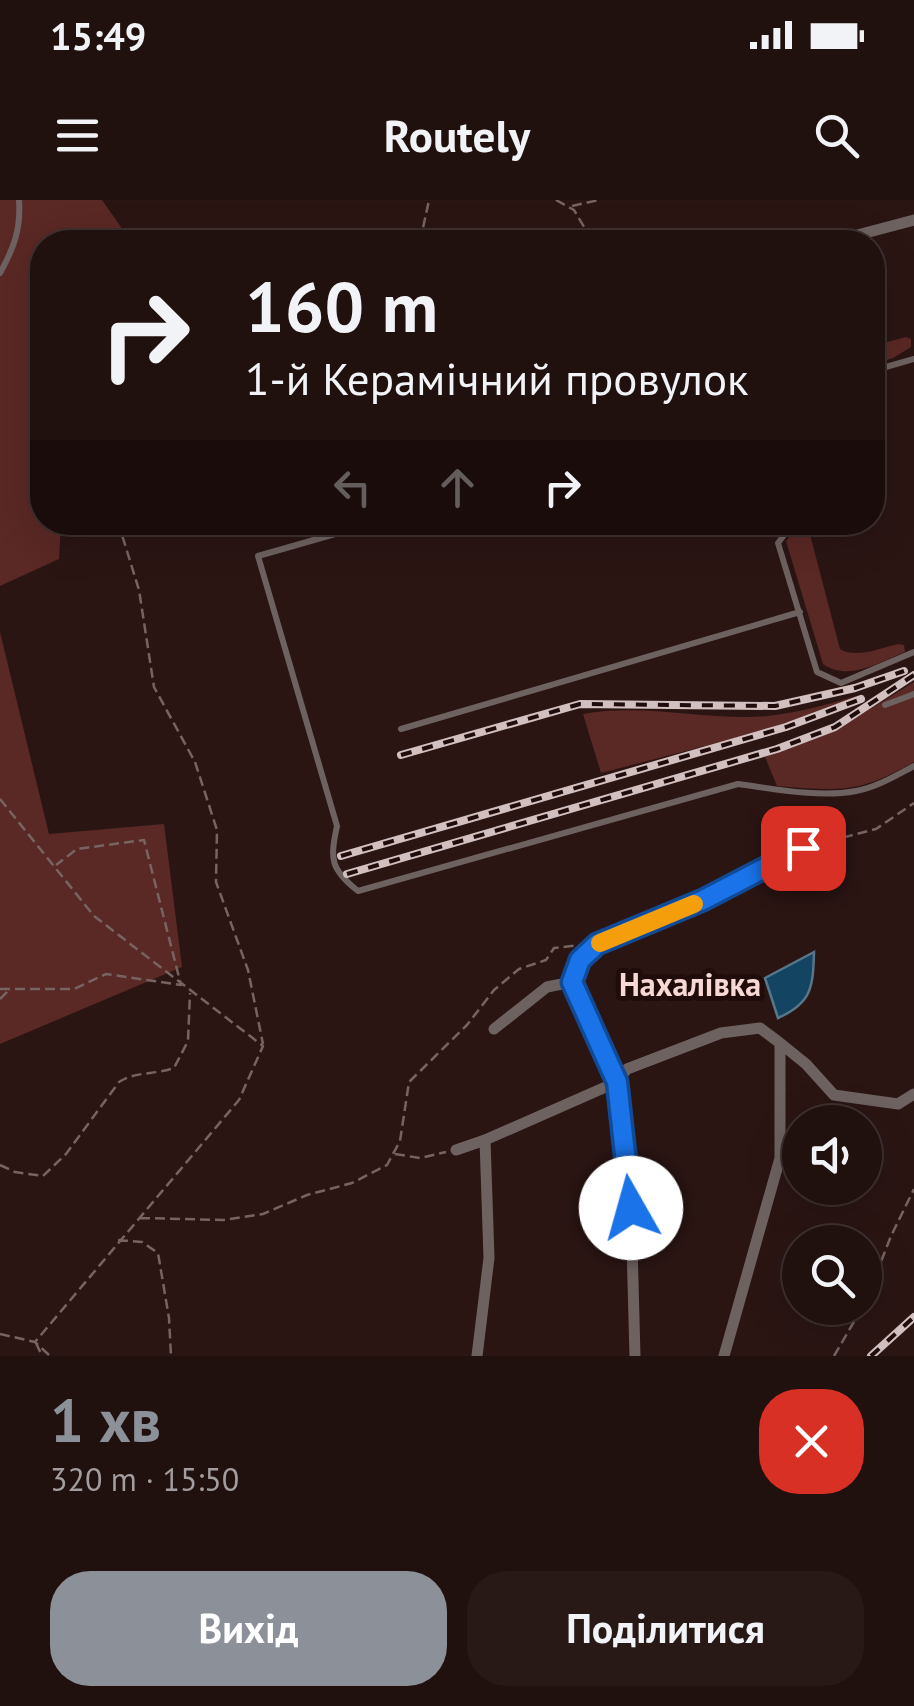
<!DOCTYPE html>
<html lang="uk">
<head>
<meta charset="utf-8">
<style>
  body { margin:0; font-family:"PT Sans",sans-serif; background:#281917; color:#f1f3f6; height:100vh; display:flex; flex-direction:column; font-size:38px; white-space:nowrap }
  * { box-sizing:border-box; margin:0 }
  p { font-size:32px; color:#a29d9e }
  .icon { flex:none; width:55px; height:55px; fill:none; stroke:currentColor; stroke-width:2; stroke-linecap:round; stroke-linejoin:round }
  .map { position:relative; height:1156px; overflow:hidden }
  .details { display:flex; flex-direction:column; background:#20100e; flex:1 }
  .details>* { flex:none }
  .top-card { position:absolute; left:30px; top:30px; width:855px; height:305px; border-radius:40px; box-shadow:0 10px 40px #0002,0 0 0 2px #3d302e; background:#20100e; color:#f1f3f6; overflow:hidden }
  .controls { position:absolute; left:782px; top:905px; display:grid; gap:20px }
  .controls a { display:grid; place-items:center; width:100px; height:100px; border-radius:50%; background:#20100e; box-shadow:0 10px 40px #0002,0 0 0 2px #3d302e; font-size:50px }
  .pin { position:absolute; display:grid; place-items:center; width:85px; height:85px; color:#fff; margin:-42px; border-radius:20px; box-shadow:0 5px 15px #0006 }
  .me { position:absolute; width:110px; margin:-55px; rotate:353deg; stroke-linejoin:round; filter:drop-shadow(0 0 8px #0008) }
  .turn { display:flex; align-items:center; gap:35px; height:210px; padding:0 50px; font-size:45px }
  .turn .icon { width:130px; height:130px; stroke-width:2.5 }
  .turn b { display:block; font-size:70px; line-height:85px }
  .lanes { display:flex; align-items:center; height:95px; padding:0 50px; background:#0003; justify-content:center; gap:50px; direction:ltr }
  .lanes .off { opacity:.35 }
  .round { display:grid; place-items:center; flex:none; width:105px; height:105px; border-radius:40px; background:#281917 }
  .headline { display:flex; align-items:center; justify-content:space-between; height:170px; padding:0 50px }
  h1 { font-size:60px; font-weight:600; line-height:75px; color:#8c9099 }
  .cta { display:flex; gap:20px; margin-top:auto; padding:20px 50px }
  .cta a { flex:1; height:115px; border-radius:40px; background:#8c9099; color:#fff; font-size:40px; font-weight:600; line-height:115px; text-align:center }
  .cta a+a { background:#281917; color:#f1f3f6 }
  .status { display:flex; justify-content:space-between; align-items:center; height:70px; padding:0 50px; background:#20100e; direction:ltr }
  .status svg { height:28px; fill:currentColor }
  header { display:flex; justify-content:space-between; align-items:center; height:130px; padding:0 50px; background:#20100e; font-size:45px; font-weight:600 }
  .map>svg:first-child { display:block }
</style>
</head>
<body>
<div class="status"><b>15:49</b><svg viewBox="0 0 49 12"><path d="M0 12V9h3v3zM5 12V6h3v6zM10 12V3h3v9zM15 12V0h3v12zM26 1h20v11H26zM47 4h2v5h-2z"/></svg></div>
<header><svg class="icon" aria-label="menu" viewBox="0 0 24 24"><path d="M4 6h16M4 12h16M4 18h16"/></svg>Routely<svg class="icon" aria-label="search" viewBox="0 0 24 24"><circle cx="10" cy="10" r="6"/><path d="M15 15l6 6"/></svg></header>
<div class="map">
<svg width="914" height="1156" viewBox="0 0 914 1156">
  <rect width="100%" height="100%" fill="#2a1513"/>
  <!-- green -->
  <path fill="#5a2825" d="M0 0H102L121 27 117 42H42V322L61 323 59 359 0 386Z
    M906 137 911 139V147L893 158 873 164V146Z
    M807 323 840 449C856 459 881 448 898 444L904 445 905 452C880 462 848 482 823 464L786 341 800 324Z
    M0 432 49 634 164 624 182 767 0 844Z
    M914 482V562C857 594 841 591 777 586L765 557 836 530Z
    M860 495 786 525 601 573 583 514C636 504 693 517 746 517 785 517 822 506 860 495Z"/>
  <!-- water -->
  <path fill="#134562" stroke="#58768a" stroke-width="2.5" d="M814 752C813 787 812 803 778 818L765 778Z"/>
  <g fill="none" stroke-linecap="round" stroke-linejoin="round">
    <!-- path -->
    <path stroke="#776462" stroke-width="2.5" stroke-dasharray="10 5" stroke-linecap="butt" d="M556 0 574 10 593 42
      M572 6 599 0
      M420 42 429 0
      M118 322 139 390 154 487 195 562 217 630 216 682 248 770 263 844
      M0 599 94 716 263 846 239 900 35 1142
      M814 645 876 629 914 603
      M0 789H74L106 774 181 785 144 640 77 649 56 665
      M0 799 10 789
      M395 954 420 958 446 952
      M0 965 15 972 43 976 66 954 119 882C136 871 155 875 174 868L188 841 190 793
      M140 1018 223 1020 263 1014 307 995 352 983 387 965 400 941 409 882 467 825 494 790 519 769 546 760 554 748 580 745
      M118 1040 142 1042 158 1053 169 1118 171 1156
      M865 1103 891 1036 914 989
      M0 1134 35 1142 50 1156
      M36 1143 42 1156
      M834 1156 862 1108"/>
    <!-- lane -->
    <path stroke="#6e6260" stroke-width="6" d="M0 73C14 48 21 29 19 0
      M872 171 914 159
      M377 322 258 356 337 626C330 659 330 669 358 691L738 584C775 589 819 598 856 591 877 587 895 576 914 566
      M794 322 778 343 817 472 841 483 914 452
      M885 505 914 494
      M401 529 800 412"/>
    <!-- street -->
    <path stroke="#6e6260" stroke-width="11" d="M831 42 914 20
      M572 782 617 882 631 1008 635 1156
      M494 829 547 787 572 782 580 759 597 744 703 700 803 648
      M780 843 806 864 834 895 898 904 914 894
      M456 950 485 940 617 882 627 869 721 833 760 828 780 843V958L724 1156
      M477 1156 489 1058 485 940"/>
    <defs>
      <path id="rail" d="M401 555 580 504 775 506 855 488 904 471
        M341 656 786 527 861 499
        M347 674 777 549 835 527 914 475
        M871 1156 914 1117"/>
    </defs>
    <!-- rail casing -->
    <use href="#rail" stroke="#d1c0bf" stroke-width="8"/>
    <!-- rail -->
    <use href="#rail" stroke="#200c0a" stroke-width="4" stroke-dasharray="11" stroke-linecap="butt"/>
  </g>
  <g fill="none" stroke-linecap="round" stroke-linejoin="round">
    <defs>
      <path id="route" d="M631 1008 617 882 572 782 580 760 597 744 703 700 803 648"/>
    </defs>
    <!-- route casing -->
    <use href="#route" stroke="#114b97" stroke-width="25"/>
    <!-- route -->
    <use href="#route" stroke="#1a73e8" stroke-width="18"/>
    <!-- slow -->
    <path stroke="#f59e0b" stroke-width="18" d="M600 743 694 704"/>
  </g>
  <g text-anchor="middle" dominant-baseline="central" stroke-width="10" stroke-linejoin="round" paint-order="stroke">
    <!-- quarter labels -->
    <g font-size="32" font-weight="bold" fill="#f6d8d5" stroke="#200c0a">
      <text x="690" y="784">Нахалівка</text>
    </g>
  </g>
</svg>
<div class="controls">
<a><svg class="icon" aria-label="sound" viewBox="0 0 24 24"><path d="M4 9h4l5-4v14l-5-4H4zM17 9q2 3 0 6"/></svg></a>
<a><svg class="icon" aria-label="search" viewBox="0 0 24 24"><circle cx="10" cy="10" r="6"/><path d="M15 15l6 6"/></svg></a>
</div>
<div class="pin" style="left:803px;top:648px;background:#d93025"><svg class="icon" aria-label="arrive" viewBox="0 0 24 24"><path d="M6 21V4h12l-3 4 3 4H6"/></svg></div>
<svg class="me" style="left:631px;top:1008px" viewBox="-20 -20 40 40"><circle r="19" fill="#fff"/><path d="M0-13L10 11 0 6-10 11z" fill="#1a73e8"/></svg>
<div class="top-card">
<div class="turn"><svg class="icon" aria-label="right" viewBox="0 0 24 24"><path d="M7 20v-9h11M14 6l5 5-5 5"/></svg><div><b>160 m</b>1-й Керамічний провулок</div></div>
<div class="lanes"><svg class="icon off" aria-label="left" viewBox="0 0 24 24"><path d="M17 20v-9H6M10 6l-5 5 5 5"/></svg><svg class="icon off" aria-label="ahead" viewBox="0 0 24 24"><path d="M12 20V5M6 11l6-6 6 6"/></svg><svg class="icon" aria-label="right" viewBox="0 0 24 24"><path d="M7 20v-9h11M14 6l5 5-5 5"/></svg></div>
</div>
</div>
<section class="details">
<div class="headline"><div><h1>1 хв</h1><p>320 m · 15:50</p></div><a class="round" style="background:#d93025;color:#fff"><svg class="icon" aria-label="close" viewBox="0 0 24 24"><path d="M6 6l12 12M18 6L6 18"/></svg></a></div>
<div class="cta"><a>Вихід</a><a>Поділитися</a></div>
</section>
</body>
</html>
